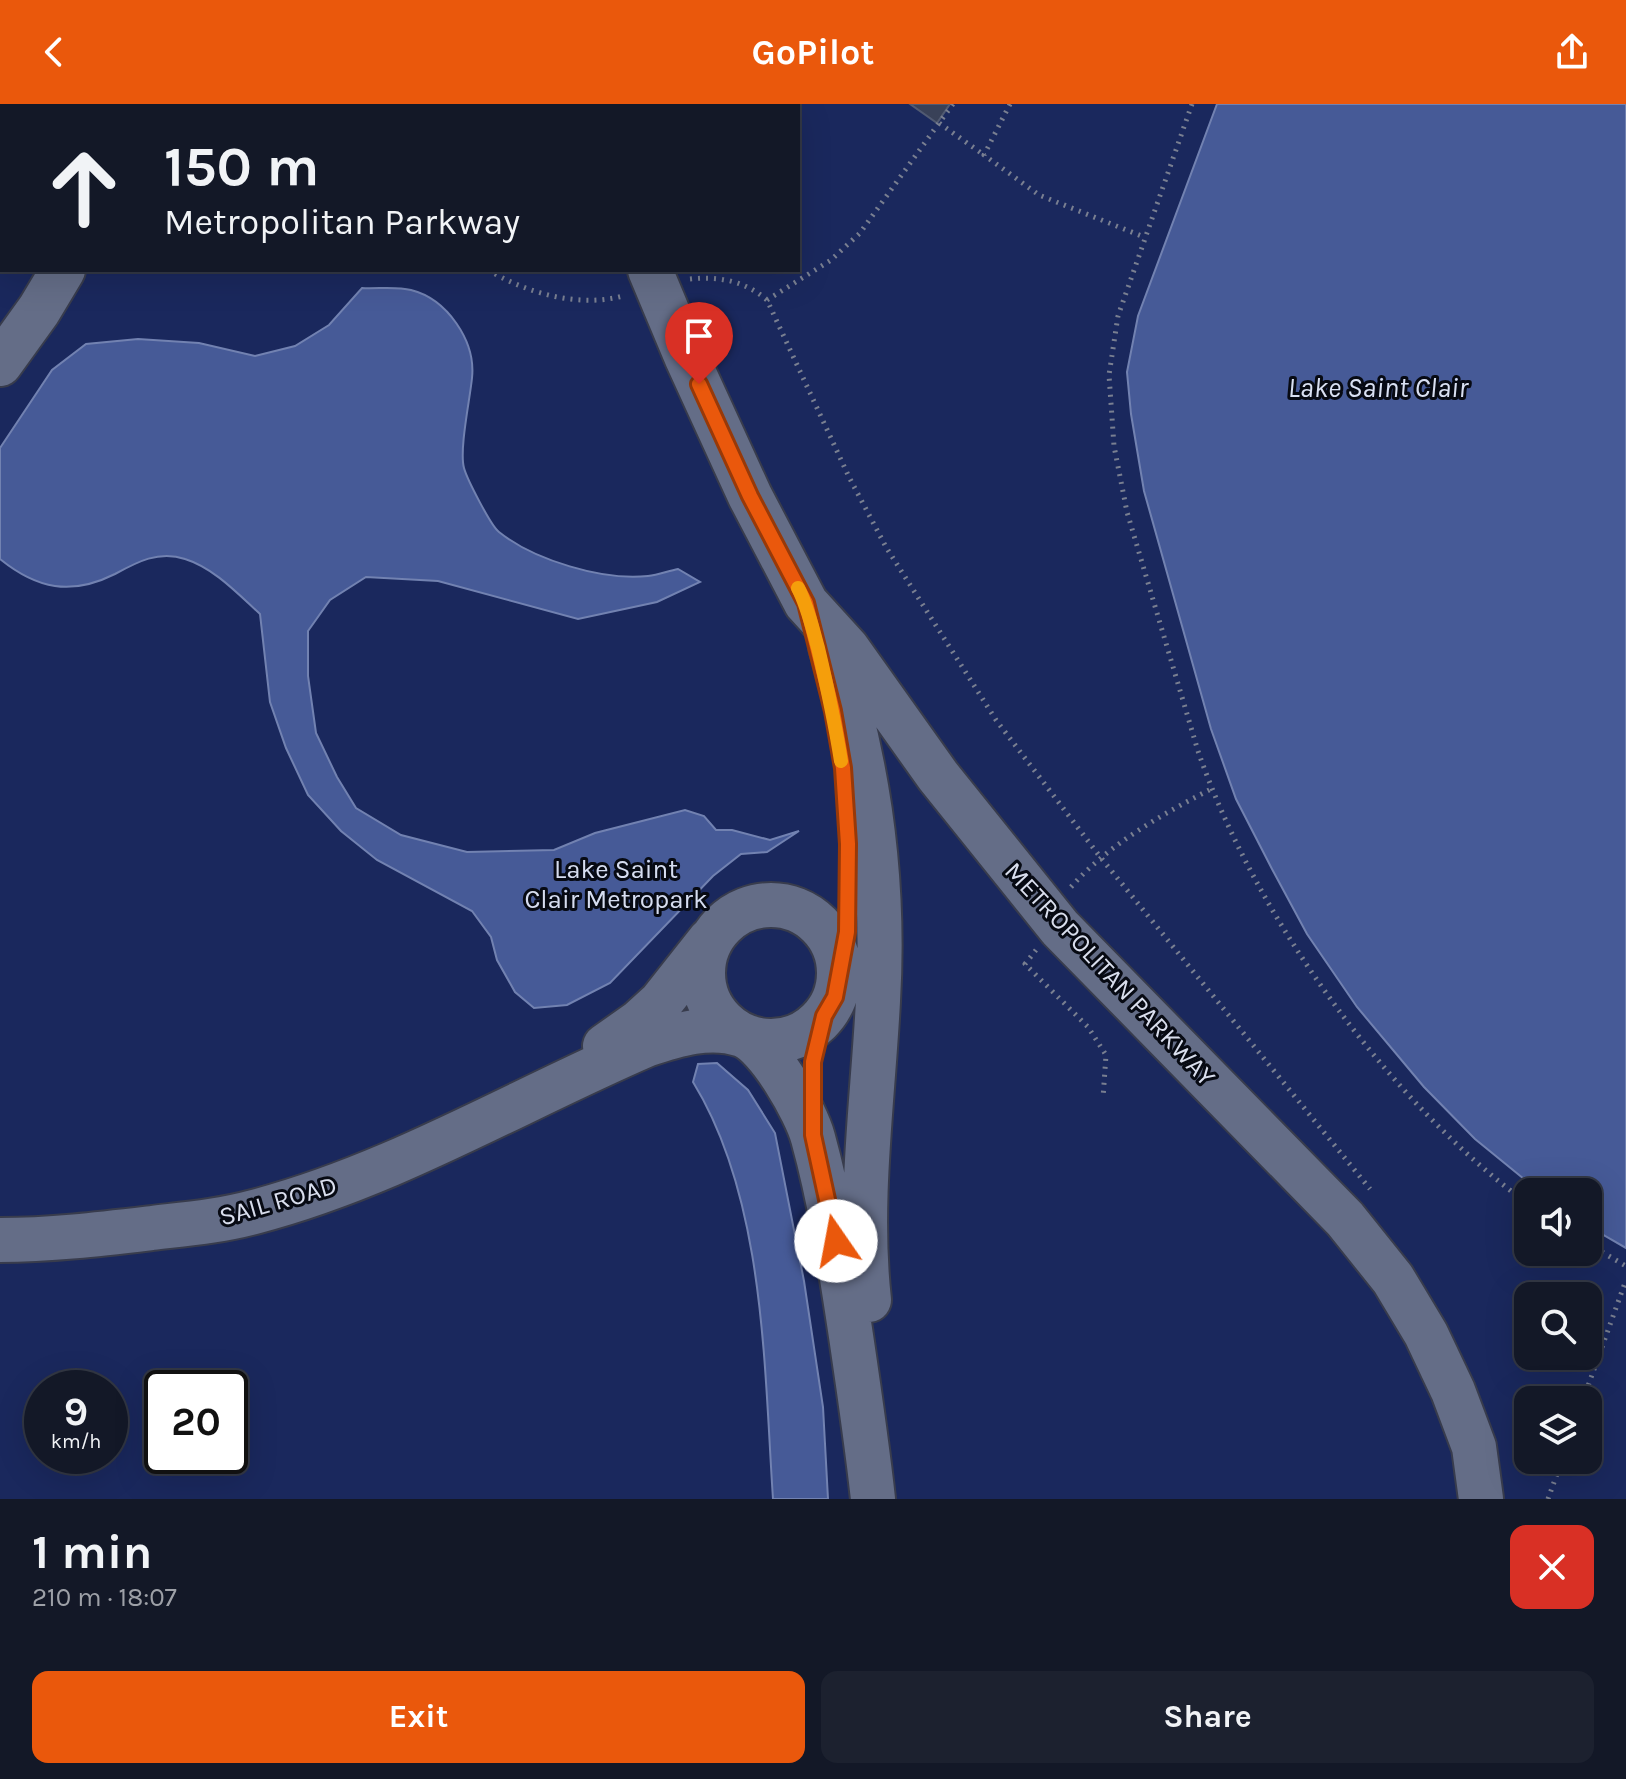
<!DOCTYPE html>
<html lang="en">
<head>
<meta charset="utf-8">
<style>
  body { margin:0; font-family:Karla,sans-serif; background:#1c212f; color:#f1f3f6; height:100vh; display:flex; flex-direction:column; font-size:30px; white-space:nowrap }
  * { box-sizing:border-box; margin:0 }
  p { font-size:26px; color:#9da0a7 }
  .icon { flex:none; width:44px; height:44px; fill:none; stroke:currentColor; stroke-width:2; stroke-linecap:round; stroke-linejoin:round }
  .map { position:relative; height:1395px; overflow:hidden }
  .sheet { display:flex; flex-direction:column; background:#131827; flex:1 }
  .sheet>* { flex:none }
  .hud { position:absolute; left:0px; top:0px; width:800px; height:168px; box-shadow:0 8px 32px #0002,0 0 0 2px #323744; background:#131827; color:#f1f3f6; overflow:hidden }
  .buttons { position:absolute; left:1514px; top:1074px; display:grid; gap:16px }
  .buttons a { display:grid; place-items:center; width:88px; height:88px; border-radius:16px; background:#131827; box-shadow:0 8px 32px #0002,0 0 0 2px #323744; font-size:40px }
  .speed { position:absolute; left:24px; top:1266px; display:flex; gap:16px; font-size:40px; font-weight:700; text-align:center }
  .speed>* { display:grid; place-content:center; width:104px; height:104px; border-radius:50%; background:#131827; box-shadow:0 8px 32px #0002,0 0 0 2px #323744; line-height:1 }
  .speed small { font-size:20px; font-weight:400 }
  .speed .limit { border:4px solid #111; border-radius:12px; background:#fff; color:#111 }
  .pin { position:absolute; display:grid; place-items:center; width:68px; height:68px; color:#fff; margin:-82px -34px; border-radius:50% 50% 50% 0; rotate:-45deg; box-shadow:0 0 8px #0007 }
  .pin .icon { rotate:45deg }
  .me { position:absolute; width:88px; margin:-44px; rotate:348deg; stroke-linejoin:round; filter:drop-shadow(0 0 6px #0008) }
  .turn { display:flex; align-items:center; gap:28px; height:168px; padding:0 32px; font-size:36px }
  .turn .icon { width:104px; height:104px; stroke-width:2.5 }
  .turn b { display:block; font-size:56px; line-height:68px }
  .round { display:grid; place-items:center; flex:none; width:84px; height:84px; border-radius:16px; background:#1c212f }
  .head { display:flex; align-items:center; justify-content:space-between; height:136px; padding:0 32px }
  h1 { font-size:48px; font-weight:700; line-height:60px }
  .primary-button { display:flex; gap:16px; margin-top:auto; padding:16px 32px }
  .primary-button a { flex:1; height:92px; border-radius:16px; background:#ea580c; color:#fff; font-size:32px; font-weight:700; line-height:92px; text-align:center }
  .primary-button a+a { background:#1c212f; color:#f1f3f6 }
  header { display:flex; justify-content:space-between; align-items:center; height:104px; padding:0 32px; background:#ea580c; color:#fff; font-size:36px; font-weight:700 }
  .map>svg:first-child { display:block }
</style>
</head>
<body>
<header><svg class="icon" aria-label="back" viewBox="0 0 24 24"><path d="M15 5l-7 7 7 7"/></svg>GoPilot<svg class="icon" aria-label="share" viewBox="0 0 24 24"><path d="M12 15V3M7 8l5-5 5 5M5 13v7h14v-7"/></svg></header>
<div class="map">
<svg width="1626" height="1395" viewBox="0 0 1626 1395">
  <rect width="100%" height="100%" fill="#192034"/>
  <!-- green -->
  <path fill="#1a285d" fill-rule="evenodd" d="M0 0H1217L1138 212 1131 310 1144 387 1211 625 1307 830 1357 903 1424 983 1475 1035 1541 1088H1528V1148H1588V1122L1626 1144V1395H0ZM2 2H798V166H2ZM1528 1192H1588V1252H1528ZM42 1284H110V1352H42ZM162 1284H230V1352H162ZM1528 1296H1588V1356H1528Z"/>
  <!-- water -->
  <path fill="#465a97" stroke="#7282b1" stroke-width="2" d="M1217 0H1626V1144L1588 1122V1088H1541L1524 1075 1475 1035 1424 983 1357 903 1307 830 1272 765 1236 695 1211 625 1144 387 1131 310 1127 268 1138 212Z
    M362 184C377 185 396 182 411 186 447 195 476 237 472 274 470 295 459 346 464 364 467 375 491 422 499 428 534 456 603 477 648 472 658 471 668 467 678 465L700 478 657 498 578 515 438 477 366 473 330 496 308 527V572L316 629 337 673 356 704 401 731 467 748 554 746 595 729 685 706 704 712 716 726H732L770 736 799 727 767 748 741 750 713 772 610 879 567 901 534 904 515 888 497 856 491 833 472 807 377 756 341 727 308 691 286 644 270 598 260 510C238 490 214 464 185 455 159 446 137 458 115 470 71 492 37 485 0 455V344L52 266 86 240 138 235 199 239 255 252 295 242 329 221Z
    M717 959 748 986 775 1029 804 1177 823 1303 828 1395H773C764 1262 765 1095 693 978L698 960Z"/>
  <!-- building -->
  <path fill="#394158" stroke="#515a72" stroke-width="2" d="M910 0H950L937 19Z"/>
  <g fill="none" stroke-linecap="round" stroke-linejoin="round">
    <defs>
      <path id="minor" d="M631 0 632 2
        M143 2V0
        M650 166 686 252 750 392 806 499 847 544 938 672 1060 824 1345 1115 1393 1175 1426 1230 1453 1287 1474 1343 1481 1395
        M0 260 39 206 63 166
        M831 543C869 658 885 777 878 897 873 995 858 1098 869 1196
        M703 869a68 68 0 1 1 136 0a68 68 0 1 1-136 0Z
        M605 942 639 918 661 898 710 836
        M0 1136C51 1136 101 1130 152 1124 186 1120 221 1117 254 1108 392 1072 516 997 646 941 676 931 710 920 742 931 768 940 806 1008 813 1034 831 1099 841 1166 851 1232 859 1286 867 1340 873 1395"/>
    </defs>
    <!-- minor casing -->
    <use href="#minor" stroke="#383c4d" stroke-width="48"/>
    <!-- path -->
    <path stroke="#797f91" stroke-width="5" stroke-dasharray="2 6" stroke-linecap="butt" d="M317 0 318 2
      M953 0 939 19 984 51
      M1010 0 984 51 1039 91 1144 133
      M1192 0 1118 212 1109 271 1114 342 1127 408 1198 647C1255 812 1387 996 1528 1100
      M488 166C527 189 578 204 623 192
      M690 175C719 172 745 177 767 196L849 373 886 443 996 616 1101 754 1370 1085
      M767 196 831 156 860 129 939 19
      M1071 783C1109 740 1161 711 1211 685
      M1036 846 1025 860 1088 923 1106 951 1103 994
      M1588 1140 1626 1162
      M1583 1296 1626 1176
      M1548 1395 1562 1356"/>
    <!-- minor -->
    <use href="#minor" stroke="#646d87" stroke-width="44"/>
  </g>
  <g fill="none" stroke-linecap="round" stroke-linejoin="round">
    <defs>
      <path id="route" d="M699 280 750 392 806 499 833 607 843 664 848 740 847 828 835 893 824 912 813 958V1031L836 1137"/>
    </defs>
    <!-- route casing -->
    <use href="#route" stroke="#983908" stroke-width="20"/>
    <!-- route -->
    <use href="#route" stroke="#ea580c" stroke-width="14"/>
    <!-- slow -->
    <path stroke="#f59e0b" stroke-width="14" d="M798 484C808 503 812 523 818 544 827 582 835 619 841 657"/>
  </g>
  <g text-anchor="middle" dominant-baseline="central" stroke-width="6" stroke-linejoin="round" paint-order="stroke">
    <!-- park labels -->
    <g font-size="26" fill="#d6ddf0" stroke="#070a13">
      <text x="616" y="765">Lake Saint<tspan x="616" dy="30">Clair Metropark</tspan></text>
    </g>
    <!-- street labels -->
    <g font-size="26" fill="#d9deed" stroke="#070a13">
      <text transform="translate(1110 870) rotate(47)">METROPOLITAN PARKWAY</text>
      <text transform="translate(278 1097) rotate(-16)">SAIL ROAD</text>
    </g>
    <!-- water labels -->
    <g font-size="28" font-style="italic" fill="#d9e0f2" stroke="#070a13">
      <text x="1378" y="283">Lake Saint Clair</text>
    </g>
  </g>
</svg>
<div class="buttons">
<a><svg class="icon" aria-label="sound" viewBox="0 0 24 24"><path d="M4 9h4l5-4v14l-5-4H4zM17 9q2 3 0 6"/></svg></a>
<a><svg class="icon" aria-label="search" viewBox="0 0 24 24"><circle cx="10" cy="10" r="6"/><path d="M15 15l6 6"/></svg></a>
<a><svg class="icon" aria-label="layers" viewBox="0 0 24 24"><path d="M12 4l9 5-9 5-9-5zM3 14l9 5 9-5"/></svg></a>
</div>
<div class="speed"><div>9<small>km/h</small></div><div class="limit">20</div></div>
<div class="pin" style="left:699px;top:280px;background:#d93025"><svg class="icon" aria-label="arrive" viewBox="0 0 24 24"><path d="M6 21V4h12l-3 4 3 4H6"/></svg></div>
<svg class="me" style="left:836px;top:1137px" viewBox="-20 -20 40 40"><circle r="19" fill="#fff"/><path d="M0-13L10 11 0 6-10 11z" fill="#ea580c"/></svg>
<div class="hud">
<div class="turn"><svg class="icon" aria-label="ahead" viewBox="0 0 24 24"><path d="M12 20V5M6 11l6-6 6 6"/></svg><div><b>150 m</b>Metropolitan Parkway</div></div>
</div>
</div>
<section class="sheet">
<div class="head"><div><h1>1 min</h1><p>210 m · 18:07</p></div><a class="round" style="background:#d93025;color:#fff"><svg class="icon" aria-label="close" viewBox="0 0 24 24"><path d="M6 6l12 12M18 6L6 18"/></svg></a></div>
<div class="primary-button"><a>Exit</a><a>Share</a></div>
</section>
</body>
</html>
